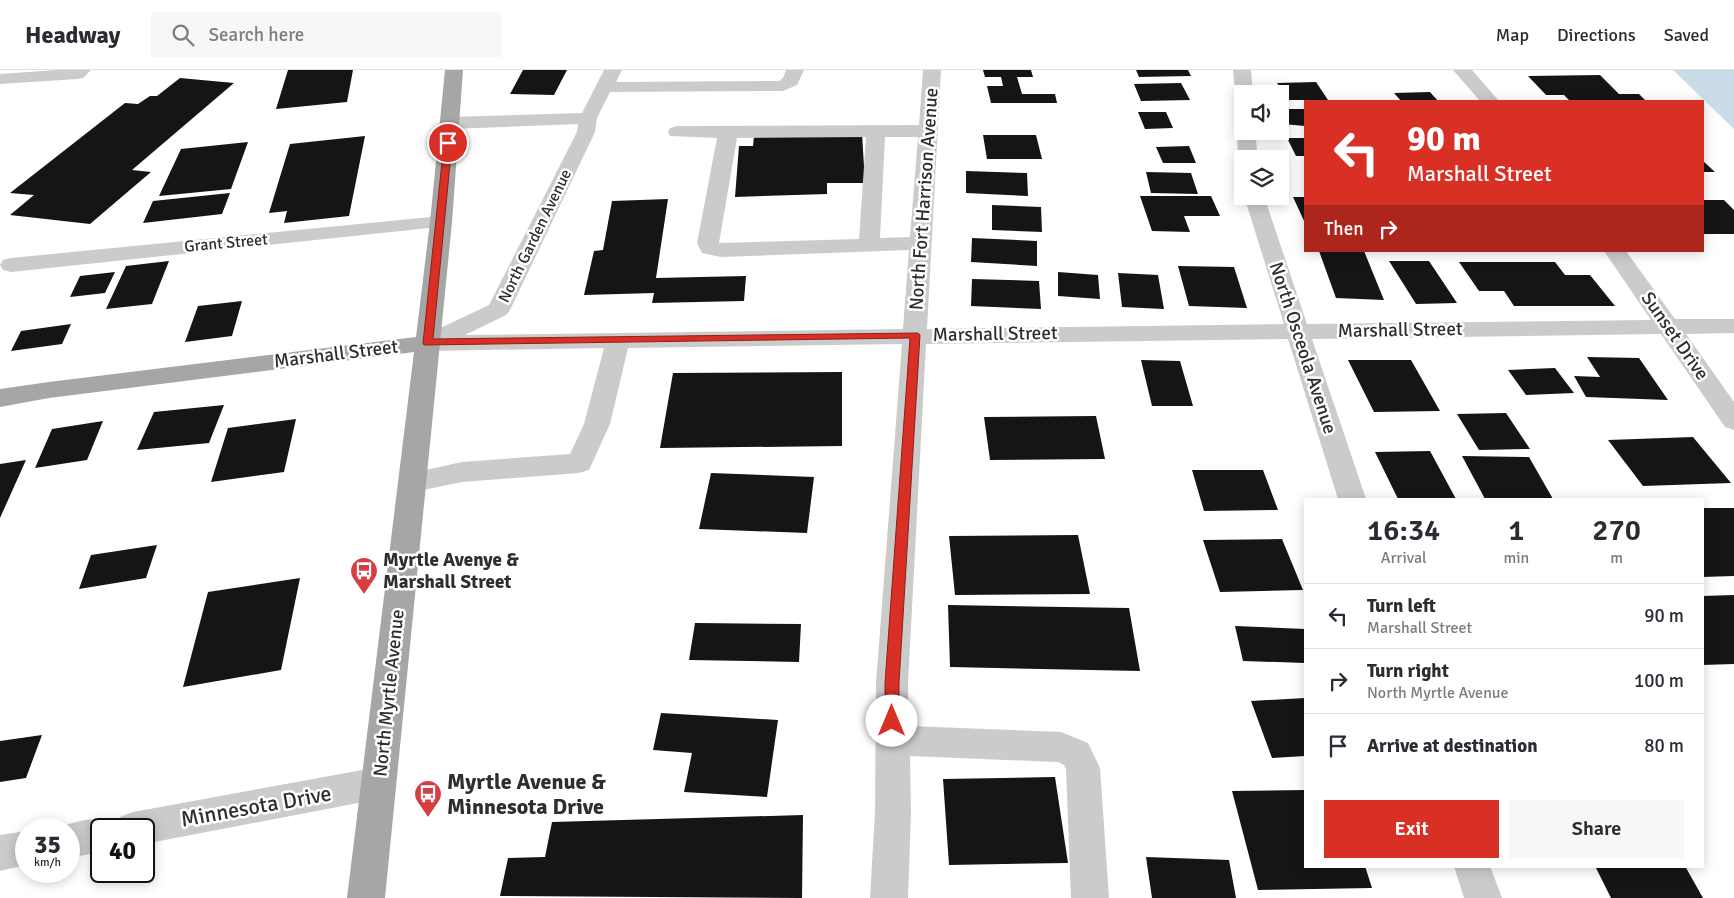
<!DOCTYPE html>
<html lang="en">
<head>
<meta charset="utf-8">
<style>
  body { margin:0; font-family:Signika,sans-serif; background:#f7f7f7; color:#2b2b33; height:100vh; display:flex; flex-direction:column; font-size:19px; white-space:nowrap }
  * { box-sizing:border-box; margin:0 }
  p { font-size:16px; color:#7c7c81 }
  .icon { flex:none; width:28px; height:28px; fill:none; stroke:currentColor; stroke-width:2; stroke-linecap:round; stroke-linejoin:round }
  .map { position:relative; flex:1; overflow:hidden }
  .details { position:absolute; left:1304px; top:428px; width:400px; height:370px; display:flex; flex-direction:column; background:#fff; border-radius:0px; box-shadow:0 2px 12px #0003 }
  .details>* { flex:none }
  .guide { position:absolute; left:1304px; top:30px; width:400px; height:152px; border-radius:0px; box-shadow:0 2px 12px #0003; background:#d93025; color:#fff; overflow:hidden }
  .controls { position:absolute; left:1234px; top:15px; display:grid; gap:10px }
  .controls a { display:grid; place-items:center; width:55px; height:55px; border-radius:0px; background:#fff; box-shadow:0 2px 12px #0003; font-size:25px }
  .speed { position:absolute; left:15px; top:748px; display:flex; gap:10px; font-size:25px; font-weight:700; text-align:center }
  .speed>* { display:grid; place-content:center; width:65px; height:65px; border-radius:50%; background:#fff; box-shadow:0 2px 12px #0003; line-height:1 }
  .speed small { font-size:12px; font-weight:400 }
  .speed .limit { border:2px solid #111; border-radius:8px; background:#fff; color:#111 }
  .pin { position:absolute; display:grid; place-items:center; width:42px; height:42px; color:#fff; margin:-21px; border:2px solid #fff; border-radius:50%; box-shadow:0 1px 5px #0007 }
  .me { position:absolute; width:55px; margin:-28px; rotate:0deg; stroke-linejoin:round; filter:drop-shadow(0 0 4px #0008) }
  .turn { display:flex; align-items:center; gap:18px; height:105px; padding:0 20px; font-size:22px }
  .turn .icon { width:65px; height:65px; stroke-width:2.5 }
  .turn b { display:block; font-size:35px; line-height:42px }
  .then { display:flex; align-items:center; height:48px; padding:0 20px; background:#0003; gap:10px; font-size:19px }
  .eta { display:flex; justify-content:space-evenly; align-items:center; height:85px; text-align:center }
  .eta b { font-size:30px; font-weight:600; line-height:35px }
  .button { display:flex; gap:10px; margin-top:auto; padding:10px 20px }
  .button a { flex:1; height:58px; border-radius:0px; background:#d93025; color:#fff; font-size:20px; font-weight:600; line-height:58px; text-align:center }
  .button a+a { background:#f7f7f7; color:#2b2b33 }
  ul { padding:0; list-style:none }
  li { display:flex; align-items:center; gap:15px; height:65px; padding:0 20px; border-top:1px solid #e1e1e2 }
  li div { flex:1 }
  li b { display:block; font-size:19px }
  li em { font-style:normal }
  header { display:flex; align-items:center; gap:30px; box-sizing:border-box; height:70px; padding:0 25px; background:#fff; border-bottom:1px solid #e1e1e2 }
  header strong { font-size:24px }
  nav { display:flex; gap:28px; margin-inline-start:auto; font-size:18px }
  .search { width:350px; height:45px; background:#f7f7f7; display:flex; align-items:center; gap:12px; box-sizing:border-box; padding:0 18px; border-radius:0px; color:#7c7c81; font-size:19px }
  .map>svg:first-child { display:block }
</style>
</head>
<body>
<header>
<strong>Headway</strong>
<div class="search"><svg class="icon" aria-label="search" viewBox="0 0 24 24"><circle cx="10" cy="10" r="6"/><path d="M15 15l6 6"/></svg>Search here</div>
<nav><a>Map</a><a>Directions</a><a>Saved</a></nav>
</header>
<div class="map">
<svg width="1734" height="828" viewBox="0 0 1734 828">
  <rect width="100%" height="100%" fill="#fff"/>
  <!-- water -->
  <path fill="#cbdce9" d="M1673 0H1734V59Z"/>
  <!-- building -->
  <path fill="#151515" d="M288 0H353L347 32 276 39Z
    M523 0H567L554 25 510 24Z
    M983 0H1031L1033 7H1017L1022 24H1055L1057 33H991L987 16H1003L1001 7H985Z
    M1136 0H1188L1191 6 1139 7Z
    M1600 5 1619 24H1639L1646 31H1570L1564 25H1546L1528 6Z
    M180 8 234 13 132 100 151 102 90 154 10 145 34 125 10 123 125 33 138 34 150 26H157Z
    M1316 12 1328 30H1289L1277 13Z
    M1181 13 1190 30 1141 31 1134 14Z
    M1430 22 1438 31H1401L1394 23Z
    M1285 39H1305V56L1283 54 1280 45H1288Z
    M1138 42H1166L1173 58 1145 59Z
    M862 63 865 113H827V124L735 127 739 76H753L754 66Z
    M983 65H1036L1042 89H987Z
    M365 66 349 146 284 153 287 141 269 143 290 74Z
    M1287 68H1305V86H1296Z
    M248 72 231 119 159 126 181 79Z
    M1189 76 1196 93H1163L1156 77Z
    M1702 90 1715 102H1702Z
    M966 101 1027 103 1028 126 966 123Z
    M1146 102 1191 103 1198 124 1151 123Z
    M230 123 222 144 143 153 153 131Z
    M1140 126H1211L1220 146H1184L1190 162 1152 161Z
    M1293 127H1305V153Z
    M668 129 656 208 746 206 744 231 652 233 654 223 584 225 594 181 603 180 612 131Z
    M1702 130H1724L1734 140V164H1702Z
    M992 135 1041 137 1042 162 992 160Z
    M972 168 1037 171V196L971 192Z
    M1319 181H1364L1384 230 1336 228Z
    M169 191 152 234 106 239 126 196Z
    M1389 191H1429L1457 233 1416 234Z
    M1459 192H1555L1565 205H1590L1615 236H1514L1504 221H1479Z
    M1178 196 1234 197 1247 238 1189 236Z
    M115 202 105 223 70 227 80 206Z
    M1058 202 1098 205 1100 229 1058 226Z
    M1118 203 1158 205 1164 239 1122 237Z
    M972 209 1039 211 1041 239 971 236Z
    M242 231 232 266 185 272 198 236Z
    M71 254 62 274 11 281 21 261Z
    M1587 287 1639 288 1668 330 1586 327 1574 306 1600 307Z
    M1141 290 1180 291 1193 336H1152Z
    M1348 290H1411L1440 341 1374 342Z
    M1555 298 1574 323 1526 325 1508 300Z
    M842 302V376L660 378 673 303Z
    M224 335 209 373 137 380 154 342Z
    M1506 343 1530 379 1479 380 1457 344Z
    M1096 346 1105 389 990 390 984 347Z
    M296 349 284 402 211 412 228 358Z
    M103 351 87 390 35 398 52 359Z
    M1693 367 1731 413 1643 416 1608 370Z
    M1430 381 1456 429H1398L1375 382Z
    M1462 386 1529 387 1553 429H1485Z
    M26 390 0 448V394Z
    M1192 400H1263L1278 440 1204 441Z
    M711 403 814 407 807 463 699 459Z
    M1702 438H1734V506L1702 507Z
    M1078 465 1090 524 955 525 949 466Z
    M1282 469 1303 520 1220 522 1203 470Z
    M157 475 146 508 79 519 91 485Z
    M300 508 281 600 183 617 208 522Z
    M1734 525V594L1702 595V526Z
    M948 535 1129 538 1140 601 950 597Z
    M695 553 801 554 799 592 689 590Z
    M1235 556 1305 559V593L1243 591Z
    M1305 628V686L1272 688 1251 631Z
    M661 643 778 650 767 727 684 722 692 683 653 680Z
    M42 665 26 708 0 712V671Z
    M1055 707 1068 793 949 795 943 709Z
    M1305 720V796H1365L1372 818 1258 820 1232 721Z
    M803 745 802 828 500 826 508 788 545 787 552 752Z
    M1146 787 1229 790 1236 828H1152Z
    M1595 796H1685L1703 828H1611Z"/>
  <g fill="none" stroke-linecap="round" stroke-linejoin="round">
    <!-- minor -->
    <path fill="#cbcbcb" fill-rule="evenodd" d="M57 0H91L83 8 77 9 0 14V4Z
      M604 0H622L616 12 779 11 783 8 786 0H804L797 15 783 21 610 22 597 48 595 62 510 240 506 245 465 265 903 259 909 180 721 187 702 183 697 173 717 68 670 66 668 62 670 58 677 56 919 55 923 0H941L927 259 1284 254 1244 126H1264L1307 254 1651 250 1604 181H1626L1675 249H1734V263L1686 264 1734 332V360L1725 357 1661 264 1312 269 1366 429H1338L1288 269 926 274 908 613 909 656 1061 662 1088 673 1100 698 1109 828H1071L1066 699 1064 695 1058 692 910 686 911 742 908 828H870L875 742 876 613 902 274 628 278 610 354 589 400 579 403 462 412 413 422 403 419 399 412 403 405 462 392 570 384 584 354 604 278 428 281 419 278 416 273 419 268 489 235 577 62 578 54 450 59 443 57 441 53 443 49 450 47 582 43ZM866 67 859 169 719 173 737 68ZM885 67H918L910 167 880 168Z
      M1233 0H1251L1253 24H1242V29L1238 28 1235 24Z
      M1453 0H1472L1499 31H1480Z
      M1242 56V61H1255L1258 89H1242V94L1238 89 1237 61Z
      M441 146 448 148 452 152 448 156 11 202 3 200 0 195 3 190 11 188Z
      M379 697 391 702 396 713 391 724 379 729 144 774V759H101V782L69 788V759H56C75 751 95 745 114 753L116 757 120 747 133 742Z
      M26 761V795L0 801V765Z
      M1454 796H1490L1502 828H1464Z"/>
    <!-- major -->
    <path fill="#a6a6a6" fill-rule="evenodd" d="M445 0H463L452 152 385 828H347L414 282 49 328 0 337V319L49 312 416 267 430 152Z"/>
  </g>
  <!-- route -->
  <path fill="#d93025" stroke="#8d1f18" d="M448 70 452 73 433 269 918 263 920 265 899 613V651L897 655 892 657 887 655 885 651V613L910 268 424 275 423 273 444 73Z"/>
  <!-- icons -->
  <defs>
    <symbol id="bus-pin" viewBox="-11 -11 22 30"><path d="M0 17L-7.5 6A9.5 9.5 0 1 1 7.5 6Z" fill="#d73e44" stroke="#fff"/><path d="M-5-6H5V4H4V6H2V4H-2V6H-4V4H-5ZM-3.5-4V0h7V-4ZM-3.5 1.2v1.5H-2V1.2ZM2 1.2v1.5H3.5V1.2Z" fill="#fff"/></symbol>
  </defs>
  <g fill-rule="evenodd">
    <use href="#bus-pin" x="348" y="485" width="32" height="43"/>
    <use href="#bus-pin" x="412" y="708" width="32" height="43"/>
  </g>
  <g text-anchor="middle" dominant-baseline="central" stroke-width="5" stroke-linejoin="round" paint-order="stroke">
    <!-- far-street labels -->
    <g font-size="16" fill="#2e2e2e" stroke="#fff">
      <text transform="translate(535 166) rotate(-64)">North Garden Avenue</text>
      <text transform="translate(226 173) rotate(-5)">Grant Street</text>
    </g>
    <!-- street labels -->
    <g font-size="19" fill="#2e2e2e" stroke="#fff">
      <text transform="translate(924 129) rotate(-86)">North Fort Harrison Avenue</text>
      <text transform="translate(1400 260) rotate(-1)">Marshall Street</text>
      <text transform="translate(995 264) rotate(-1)">Marshall Street</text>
      <text transform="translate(1675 266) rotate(55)">Sunset Drive</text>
      <text transform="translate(1303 278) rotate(72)">North Osceola Avenue</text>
      <text transform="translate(336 284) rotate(-7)">Marshall Street</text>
      <text transform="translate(389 623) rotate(-84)">North Myrtle Avenue</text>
    </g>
    <!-- poi labels -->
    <g font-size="19" font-weight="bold" fill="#2e2e2e" stroke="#fff" text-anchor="start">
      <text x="383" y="490">Myrtle Avenye &amp;<tspan x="383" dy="22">Marshall Street</tspan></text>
    </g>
    <!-- near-poi labels -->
    <g font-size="22" font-weight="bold" fill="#2e2e2e" stroke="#fff" text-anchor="start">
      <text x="447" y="711">Myrtle Avenue &amp;<tspan x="447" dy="25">Minnesota Drive</tspan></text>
    </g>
    <!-- near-street labels -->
    <g font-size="22" fill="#2e2e2e" stroke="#fff">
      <text transform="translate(256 736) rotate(-10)">Minnesota Drive</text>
    </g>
  </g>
</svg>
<div class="controls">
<a><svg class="icon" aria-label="sound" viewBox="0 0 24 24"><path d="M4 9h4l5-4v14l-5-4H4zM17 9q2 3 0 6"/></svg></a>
<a><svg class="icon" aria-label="layers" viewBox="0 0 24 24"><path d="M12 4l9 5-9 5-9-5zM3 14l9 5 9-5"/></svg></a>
</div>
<div class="speed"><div>35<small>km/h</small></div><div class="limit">40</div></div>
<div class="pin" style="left:448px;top:73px;background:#d93025"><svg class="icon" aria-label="arrive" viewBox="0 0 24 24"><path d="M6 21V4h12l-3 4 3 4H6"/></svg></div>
<svg class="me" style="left:892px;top:651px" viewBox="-20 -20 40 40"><circle r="19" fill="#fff"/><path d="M0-13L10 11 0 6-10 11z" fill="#d93025"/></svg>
<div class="guide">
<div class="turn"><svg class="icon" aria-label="left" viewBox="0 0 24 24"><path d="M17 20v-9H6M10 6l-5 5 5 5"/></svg><div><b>90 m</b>Marshall Street</div></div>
<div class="then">Then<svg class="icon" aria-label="right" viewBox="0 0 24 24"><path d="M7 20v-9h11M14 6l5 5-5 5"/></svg></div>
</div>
<section class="details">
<div class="eta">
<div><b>16:34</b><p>Arrival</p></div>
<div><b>1</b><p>min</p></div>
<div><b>270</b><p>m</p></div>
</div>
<ul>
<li><svg class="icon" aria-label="left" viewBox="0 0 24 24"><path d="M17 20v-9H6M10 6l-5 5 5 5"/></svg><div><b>Turn left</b><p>Marshall Street</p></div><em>90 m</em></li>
<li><svg class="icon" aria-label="right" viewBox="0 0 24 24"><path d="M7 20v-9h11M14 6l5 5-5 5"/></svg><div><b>Turn right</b><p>North Myrtle Avenue</p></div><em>100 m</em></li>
<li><svg class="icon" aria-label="arrive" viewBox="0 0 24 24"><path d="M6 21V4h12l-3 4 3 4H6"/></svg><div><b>Arrive at destination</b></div><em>80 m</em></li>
</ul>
<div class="button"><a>Exit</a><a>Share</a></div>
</section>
</div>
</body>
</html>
